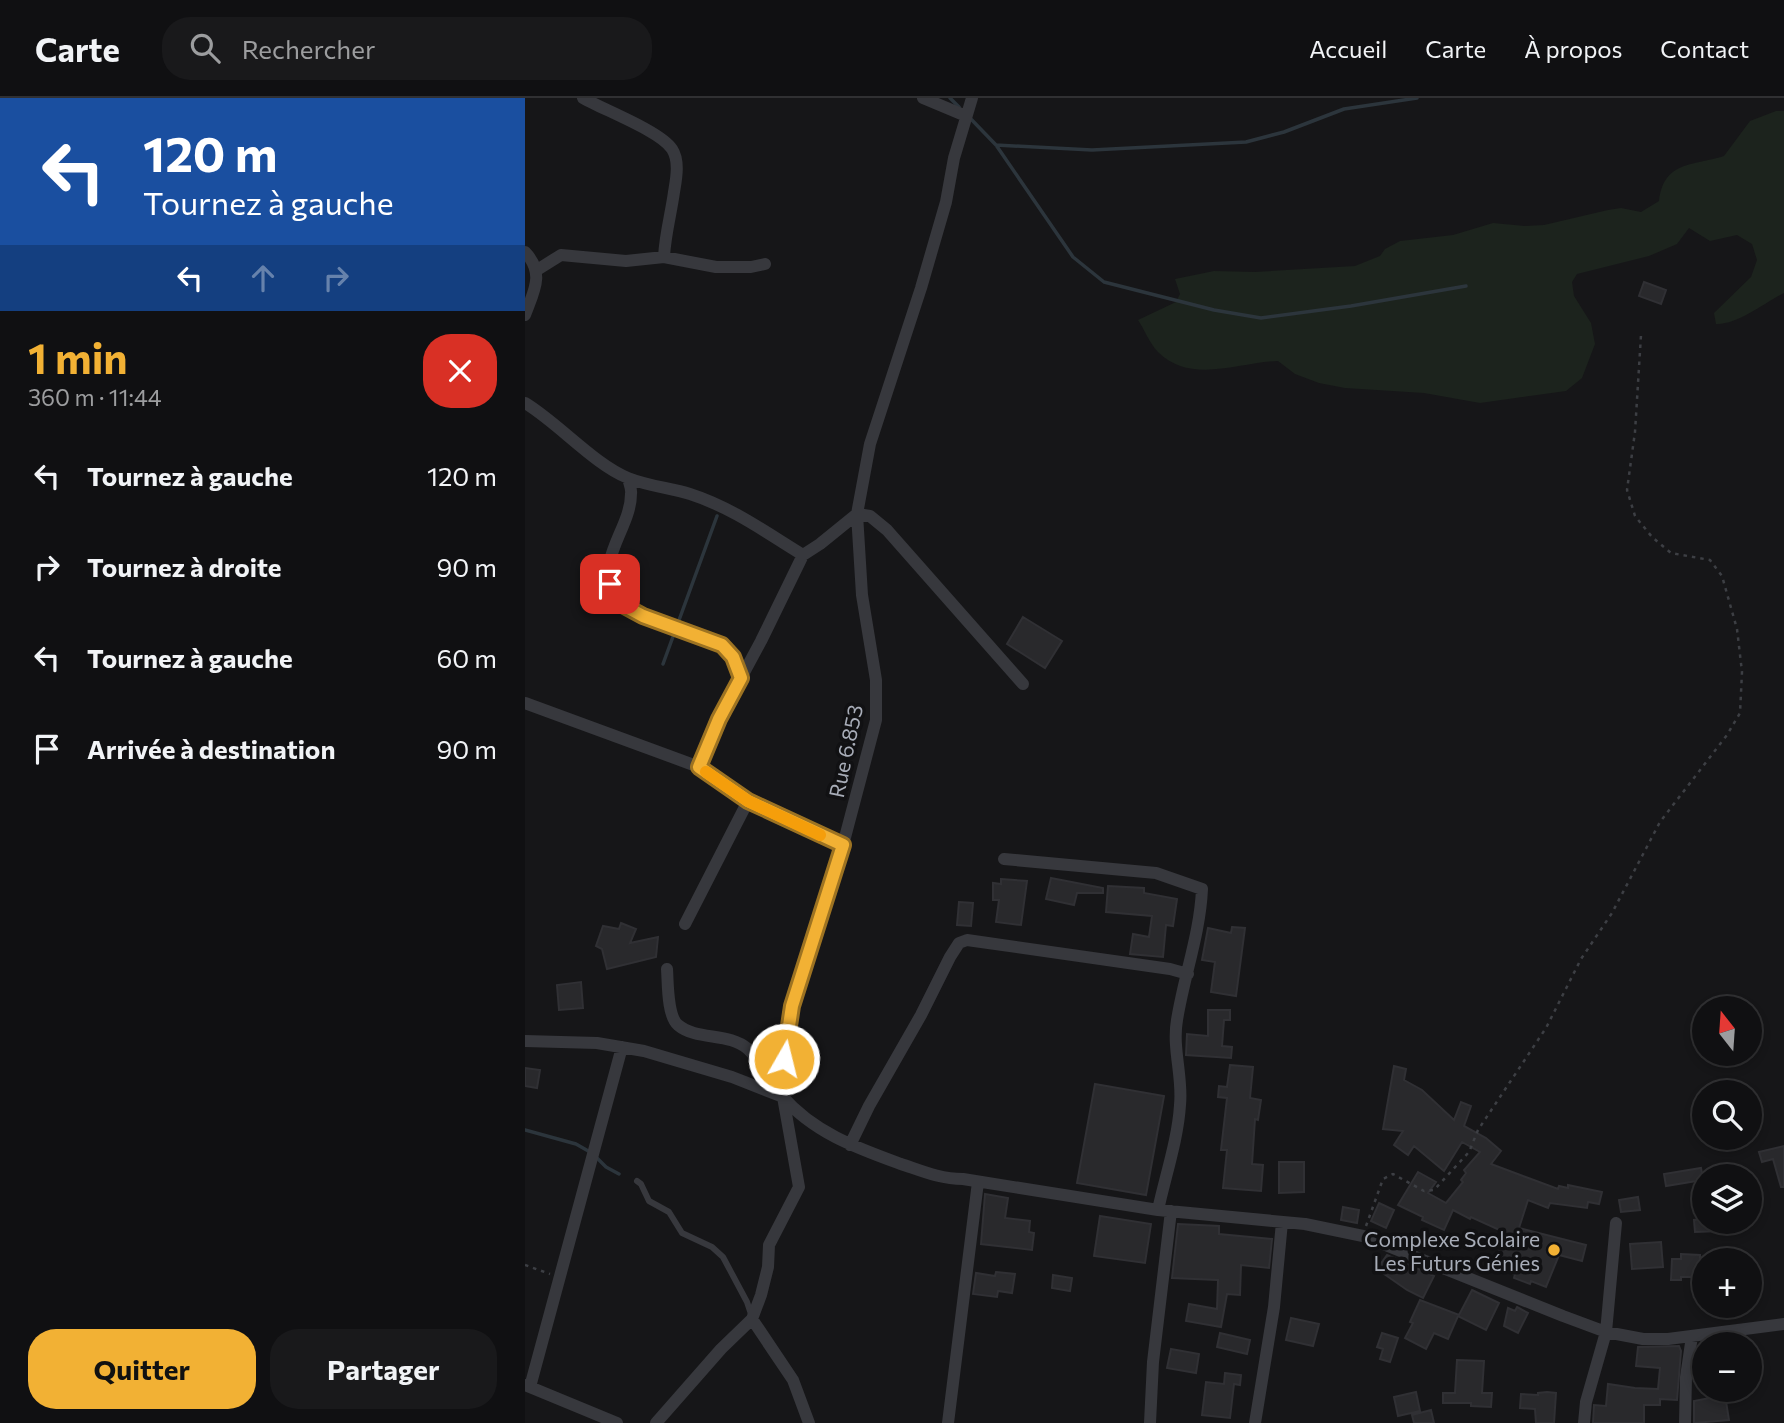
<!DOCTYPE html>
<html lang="fr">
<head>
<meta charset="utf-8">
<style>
  body { margin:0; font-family:Commissioner,sans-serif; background:#19191b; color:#f1f3f6; height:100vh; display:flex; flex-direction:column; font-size:26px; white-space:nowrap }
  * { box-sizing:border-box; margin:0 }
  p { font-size:23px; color:#9c9d9f }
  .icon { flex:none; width:38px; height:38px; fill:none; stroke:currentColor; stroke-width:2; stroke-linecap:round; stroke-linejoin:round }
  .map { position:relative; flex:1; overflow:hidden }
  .panel { display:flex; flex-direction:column; background:#101012; width:525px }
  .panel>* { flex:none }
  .banner { background:#1a4fa0; color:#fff; overflow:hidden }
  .needle { width:46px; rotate:343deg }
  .controls { position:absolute; left:1167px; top:898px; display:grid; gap:14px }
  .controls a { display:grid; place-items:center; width:70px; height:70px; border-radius:50%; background:#101012; box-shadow:0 4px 10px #0003,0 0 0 2px #303032; font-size:35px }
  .pin { position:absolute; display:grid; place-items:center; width:60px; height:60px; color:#fff; margin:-30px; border-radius:14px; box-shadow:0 4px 10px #0006 }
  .me { position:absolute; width:77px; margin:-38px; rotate:8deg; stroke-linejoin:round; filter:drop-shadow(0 0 5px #0008) }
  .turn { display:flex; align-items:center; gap:24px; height:147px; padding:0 28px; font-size:32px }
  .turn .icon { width:91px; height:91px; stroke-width:2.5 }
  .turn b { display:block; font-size:49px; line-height:60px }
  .lanes { display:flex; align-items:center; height:66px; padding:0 28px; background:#0003; justify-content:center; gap:35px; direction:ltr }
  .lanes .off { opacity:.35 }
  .round { display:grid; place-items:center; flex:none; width:74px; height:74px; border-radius:28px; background:#19191b }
  .head { display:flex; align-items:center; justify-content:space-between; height:119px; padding:0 28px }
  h1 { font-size:42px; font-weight:700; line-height:52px; color:#f2b134 }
  .action { display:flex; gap:14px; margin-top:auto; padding:14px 28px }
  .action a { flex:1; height:80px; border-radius:28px; background:#f2b134; color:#111; font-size:28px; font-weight:700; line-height:80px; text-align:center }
  .action a+a { background:#19191b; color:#f1f3f6 }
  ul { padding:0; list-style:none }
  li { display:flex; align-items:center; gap:21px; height:91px; padding:0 28px }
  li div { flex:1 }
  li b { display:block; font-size:26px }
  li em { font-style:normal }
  header { display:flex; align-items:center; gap:42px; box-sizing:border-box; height:98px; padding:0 35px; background:#101012; border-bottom:2px solid #303032 }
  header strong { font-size:33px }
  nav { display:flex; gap:38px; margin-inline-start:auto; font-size:24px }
  .search { width:490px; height:63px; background:#19191b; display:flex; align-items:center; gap:18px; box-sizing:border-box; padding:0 24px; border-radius:28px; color:#9c9d9f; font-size:26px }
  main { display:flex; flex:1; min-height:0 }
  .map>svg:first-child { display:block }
</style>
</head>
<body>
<header>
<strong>Carte</strong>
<div class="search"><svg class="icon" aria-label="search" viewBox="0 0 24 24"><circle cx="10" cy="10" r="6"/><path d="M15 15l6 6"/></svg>Rechercher</div>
<nav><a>Accueil</a><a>Carte</a><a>À propos</a><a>Contact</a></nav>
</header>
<main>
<section class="panel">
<div class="banner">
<div class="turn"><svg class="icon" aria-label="left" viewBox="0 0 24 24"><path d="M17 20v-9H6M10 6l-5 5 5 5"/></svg><div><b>120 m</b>Tournez à gauche</div></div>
<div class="lanes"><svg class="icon" aria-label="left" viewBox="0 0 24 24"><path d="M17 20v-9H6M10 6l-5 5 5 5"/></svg><svg class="icon off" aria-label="ahead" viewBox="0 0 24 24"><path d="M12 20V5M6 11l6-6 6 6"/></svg><svg class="icon off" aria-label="right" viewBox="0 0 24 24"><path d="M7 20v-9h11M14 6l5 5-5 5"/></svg></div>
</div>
<div class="head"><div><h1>1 min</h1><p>360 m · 11:44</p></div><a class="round" style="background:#d93025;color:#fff"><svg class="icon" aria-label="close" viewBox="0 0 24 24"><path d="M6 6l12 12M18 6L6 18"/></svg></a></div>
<ul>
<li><svg class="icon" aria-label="left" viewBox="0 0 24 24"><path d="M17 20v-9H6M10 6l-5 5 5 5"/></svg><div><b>Tournez à gauche</b></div><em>120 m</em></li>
<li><svg class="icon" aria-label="right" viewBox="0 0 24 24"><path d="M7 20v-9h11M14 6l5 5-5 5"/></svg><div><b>Tournez à droite</b></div><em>90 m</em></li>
<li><svg class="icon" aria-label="left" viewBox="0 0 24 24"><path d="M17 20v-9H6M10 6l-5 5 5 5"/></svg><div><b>Tournez à gauche</b></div><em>60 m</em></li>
<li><svg class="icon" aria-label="arrive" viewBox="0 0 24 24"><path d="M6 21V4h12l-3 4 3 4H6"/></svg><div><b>Arrivée à destination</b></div><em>90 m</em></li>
</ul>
<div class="action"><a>Quitter</a><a>Partager</a></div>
</section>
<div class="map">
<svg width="1259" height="1325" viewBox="0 0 1259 1325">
  <rect width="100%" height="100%" fill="#161618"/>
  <!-- green -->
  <path fill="#1c231d" d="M1251 13H1259V195C1239 205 1213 227 1191 226L1189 215 1226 179 1232 162 1227 146 1212 137 1185 143 1164 130 1152 146 1124 158 1052 176 1047 184 1049 198 1066 225 1070 246 1057 280 1041 293 955 305 899 295 820 290 794 285 770 276 753 263C714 264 666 287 633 254 624 245 620 232 613 222L651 204 655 196 650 181 689 173 730 174 830 168 855 158 860 151 875 143 928 137 968 125 1000 128 1019 127 1083 112 1096 110 1116 114 1134 103C1139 63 1167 68 1199 58L1225 23Z"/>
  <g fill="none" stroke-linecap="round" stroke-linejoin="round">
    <!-- stream -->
    <path stroke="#2c353c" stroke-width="3.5" d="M425 0 434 9
      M444 19 471 47 548 159 579 184 689 212 736 220 826 208 941 188
      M471 47 567 52 721 44 759 34 819 11 892 0
      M138 566 192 418
      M0 1032 51 1046 65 1054
      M71 1059 81 1069 94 1076"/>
  </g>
  <!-- building -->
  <path fill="#29292c" stroke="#303034" stroke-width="2" d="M1119 184 1141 192 1136 206 1114 198Z
    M498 519 537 543 520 570 482 546Z
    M526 780 578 790V795H552L549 807 521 801Z
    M476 781 502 783 496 827 471 824 474 802H468V785L476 786Z
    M583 788 619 790V795L652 801 648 828 641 827 638 859 605 856 608 836 624 839 627 818 581 814Z
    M434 804 448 805 446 828 432 827Z
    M96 825 111 831 105 845 133 839 131 859 82 871 77 851 71 848 78 828 94 831Z
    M707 829 720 830 711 898 686 894 690 864 677 862 683 830 706 835Z
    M56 884 58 910 34 912 32 887Z
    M683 912H705V922H699L697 948 707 949 706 960 661 957 662 936 683 938Z
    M705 967 728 969 725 1000 736 1002 733 1022 730 1021 727 1066 738 1067 736 1093 698 1090 702 1052H696L702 1000 693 999 694 988 702 989Z
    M869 968 881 971 879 982 897 992 929 1022 936 1004 946 1008 939 1028 961 1040 976 1053 966 1066 1033 1091 1034 1088 1043 1090V1087L1077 1094 1074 1106 1063 1104 1062 1110 1025 1105 1023 1110 1003 1102 994 1130 1061 1147 1057 1163 1034 1157 1021 1189 1006 1183 1005 1186 989 1180 990 1176 968 1169 978 1143 976 1142 979 1134 946 1119 945 1121 928 1112 919 1132 897 1122 898 1119 873 1107 893 1074 911 1084 903 1095 921 1105 938 1084 936 1082 941 1075 939 1072 955 1054 937 1044 919 1073 889 1048 883 1057 869 1047 878 1033 858 1031Z
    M0 970 15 972 12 990 0 988Z
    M570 986 639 998 621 1097 552 1085Z
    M1259 1048V1089H1256L1248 1061 1237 1064 1234 1054Z
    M754 1064H779V1094L754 1095Z
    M1176 1070 1178 1082 1141 1088 1139 1076Z
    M460 1096 483 1100 480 1120 505 1123 504 1134 509 1135 507 1152 456 1146Z
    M1113 1099 1115 1112 1096 1114 1094 1102Z
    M854 1105 869 1112 861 1130 846 1123Z
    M818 1109 834 1112 832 1125 816 1122Z
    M575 1118 626 1126 620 1165 569 1158Z
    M1180 1121V1124H1195L1196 1133 1170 1134 1169 1122Z
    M653 1126 694 1128V1136L747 1141 744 1170 716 1167 715 1197 702 1196 696 1229 661 1223 664 1206 692 1211 693 1182 647 1180Z
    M1136 1144 1138 1169 1107 1171 1105 1146Z
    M1156 1156 1175 1157V1179H1156V1182H1146L1147 1161H1156Z
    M862 1157 909 1178 898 1200 882 1192 852 1171Z
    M471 1174 490 1176 487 1195 473 1193 472 1199 448 1196 451 1175 470 1178Z
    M528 1177 547 1180 545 1193 527 1190Z
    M947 1192 974 1205 961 1232 933 1218 923 1241 909 1235 901 1251 880 1240 888 1225 885 1224 895 1202 934 1217Z
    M992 1209 1003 1215 993 1235 979 1228 983 1210 990 1213Z
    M766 1220 794 1226 788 1248 761 1242Z
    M695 1235 725 1242 722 1256 692 1249Z
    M857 1235 873 1240 865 1264 855 1261 858 1251 852 1249Z
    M1154 1248 1156 1253 1152 1302 1135 1301V1307H1119V1325H1068L1069 1307 1081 1308 1083 1286 1110 1290 1133 1291 1135 1270 1111 1268 1113 1249Z
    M646 1251 674 1256 671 1275 642 1270Z
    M1173 1255 1180 1256V1270L1171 1269Z
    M932 1262 959 1263 957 1295H967L966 1309 946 1308V1305H918V1295H930Z
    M700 1275 716 1277 715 1287 709 1286 705 1320 677 1317 681 1284 699 1286Z
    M891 1294 895 1313 873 1318 869 1299Z
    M1022 1294 1031 1295 1029 1325H1011L1010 1311 995 1310 996 1296 1013 1297V1295Z
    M1200 1297 1204 1322 1169 1325V1303Z
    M906 1312 909 1325H889L887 1317Z"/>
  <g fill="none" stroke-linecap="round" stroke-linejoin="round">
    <!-- path -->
    <path stroke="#3d3f44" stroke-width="2.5" stroke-dasharray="3.5 5" stroke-linecap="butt" d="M841 1128 858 1081 868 1076 899 1093 909 1092 944 1054 953 1032 1021 930 1056 861 1087 815 1135 724 1202 637 1215 615 1217 574 1212 531 1197 478 1185 462 1146 455 1127 439 1110 418 1102 392 1110 334 1116 237
      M0 1167 25 1176"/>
    <!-- lane -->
    <path stroke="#37383d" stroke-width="6" d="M112 1083 116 1086 124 1103 144 1114 157 1135 187 1149 198 1159 222 1204 226 1216"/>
    <!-- street -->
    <path stroke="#37383d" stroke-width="12" d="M58 0C79 12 135 33 147 51 155 63 151 82 149 94 146 116 140 137 139 159
      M398 0 441 18
      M0 154C20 175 9 193 0 217
      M12 172 36 157 101 163 139 159 191 169H226L240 166
      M0 305C33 325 70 367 103 380 123 388 145 390 165 396 206 409 242 435 278 457
      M103 380C104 385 107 391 106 396 106 429 72 460 87 495 97 517 155 532 178 540 184 542 193 544 198 548 208 555 213 569 216 580
      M0 605 174 669 223 703 318 747
      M174 669 194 621 236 543 278 457 295 446 332 416 345 418 362 432 498 586
      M479 761 631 775 677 791C675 836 659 878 652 922 647 950 658 979 655 1007 653 1041 640 1079 633 1112
      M160 826 223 703
      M142 871C143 884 142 918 153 927 172 943 204 934 223 951 237 964 245 984 257 998 289 1035 332 1050 376 1066 397 1073 415 1081 438 1081L633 1112 780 1126 838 1138 1038 1218 1081 1234 1118 1241H1143L1259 1226
      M0 943 72 945 119 953 207 979 258 999
      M325 1047 344 1008 396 917 425 859 434 845 442 842 645 871 663 876
      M0 1287 92 1325
      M5 1289 97 949
      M131 1325 196 1251 227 1221
      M284 1325 268 1282 227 1221 236 1197 243 1169 244 1147 274 1089 258 999 259 961 267 908 318 747 351 622V582L337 497 332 416 345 346 396 190 421 104 429 60 447 0
      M423 1325 453 1084
      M625 1325 628 1264 646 1113
      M730 1325 749 1209 757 1124
      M1059 1325 1061 1304 1081 1234 1091 1125
      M1160 1325 1161 1279 1167 1238"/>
  </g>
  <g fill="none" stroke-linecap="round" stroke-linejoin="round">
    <defs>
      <path id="route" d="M85 486 88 496 94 505 118 518 197 547 208 559 216 580 194 621 174 669 223 703 318 747 267 908 259 961"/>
    </defs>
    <!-- route casing -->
    <use href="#route" stroke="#9d7322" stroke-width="18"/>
    <!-- route -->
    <use href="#route" stroke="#f2b134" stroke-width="12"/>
    <!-- slow -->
    <path stroke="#f59e0b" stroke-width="12" d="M181 674 223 703 295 737"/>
  </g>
  <!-- markers -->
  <circle fill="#f2b134" stroke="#111113" stroke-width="2.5" cx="1029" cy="1152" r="7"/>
  <g text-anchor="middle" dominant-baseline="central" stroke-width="7" stroke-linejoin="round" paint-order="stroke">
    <!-- street labels -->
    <g font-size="21" fill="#a8adb8" stroke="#111113">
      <text transform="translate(320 653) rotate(-78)">Rue 6.853</text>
    </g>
    <!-- poi labels -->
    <g font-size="21" fill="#a8adb8" stroke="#111113" text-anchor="end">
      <text x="1015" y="1140">Complexe Scolaire<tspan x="1015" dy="24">Les Futurs Génies</tspan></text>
    </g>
  </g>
</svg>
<div class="controls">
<a><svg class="needle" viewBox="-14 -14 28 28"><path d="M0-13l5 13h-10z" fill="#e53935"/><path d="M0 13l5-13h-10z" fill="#9c9d9f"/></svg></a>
<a><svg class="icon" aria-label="search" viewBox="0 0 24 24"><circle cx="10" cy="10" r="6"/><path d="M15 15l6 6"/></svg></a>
<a><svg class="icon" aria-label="layers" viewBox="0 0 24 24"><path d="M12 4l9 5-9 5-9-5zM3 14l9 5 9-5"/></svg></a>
<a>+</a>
<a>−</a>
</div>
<div class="pin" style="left:85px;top:486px;background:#d93025"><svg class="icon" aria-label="arrive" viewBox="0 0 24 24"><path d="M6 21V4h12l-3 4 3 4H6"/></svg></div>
<svg class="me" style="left:259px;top:961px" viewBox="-20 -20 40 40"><circle r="17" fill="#f2b134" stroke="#fff" stroke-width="3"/><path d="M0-11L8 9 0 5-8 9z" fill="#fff"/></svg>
</div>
</main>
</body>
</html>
